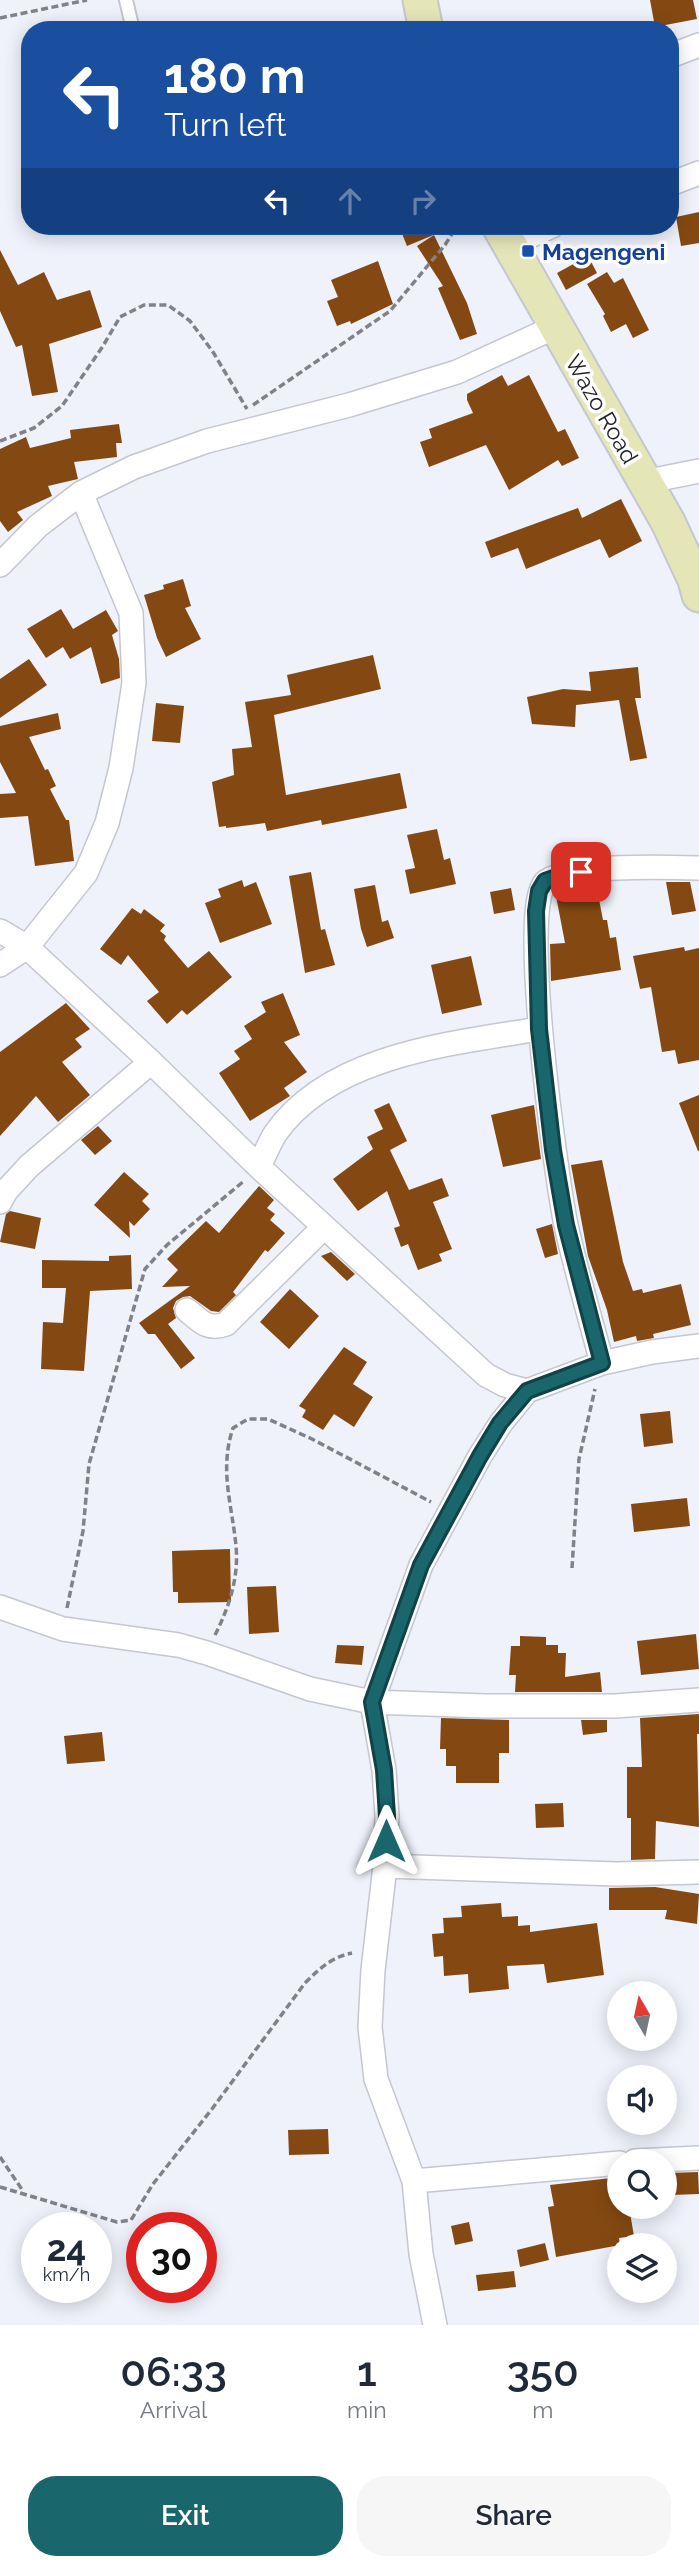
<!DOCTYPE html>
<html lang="en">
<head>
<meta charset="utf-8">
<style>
  body { margin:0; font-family:Raleway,sans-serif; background:#f6f6f7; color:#1f2937; height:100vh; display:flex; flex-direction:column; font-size:26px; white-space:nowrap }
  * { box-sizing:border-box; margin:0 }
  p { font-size:23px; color:#747a83 }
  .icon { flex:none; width:38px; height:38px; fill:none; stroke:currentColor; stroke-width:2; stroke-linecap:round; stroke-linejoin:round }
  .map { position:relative; height:2325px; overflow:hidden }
  .panel { display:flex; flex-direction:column; background:#fff; flex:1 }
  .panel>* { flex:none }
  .top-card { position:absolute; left:21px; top:21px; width:658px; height:214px; border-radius:28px; box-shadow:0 4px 18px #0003; background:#1a4fa0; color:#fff; overflow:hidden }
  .needle { width:46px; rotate:351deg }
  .fabs { position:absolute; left:607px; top:1981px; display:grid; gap:14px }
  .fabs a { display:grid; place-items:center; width:70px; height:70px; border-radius:50%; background:#fff; box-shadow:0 4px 18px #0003; font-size:35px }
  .speed { position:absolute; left:21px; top:2212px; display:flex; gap:14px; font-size:35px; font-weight:700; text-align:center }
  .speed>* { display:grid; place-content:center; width:91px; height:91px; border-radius:50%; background:#fff; box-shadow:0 4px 18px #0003; line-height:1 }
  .speed small { font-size:18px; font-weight:400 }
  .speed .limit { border:10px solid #d22; background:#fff; color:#111 }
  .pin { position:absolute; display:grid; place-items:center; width:60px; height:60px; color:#fff; margin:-30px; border-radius:14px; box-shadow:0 4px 10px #0006 }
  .me { position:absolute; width:77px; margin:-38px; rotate:0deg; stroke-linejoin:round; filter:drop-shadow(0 0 5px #0008) }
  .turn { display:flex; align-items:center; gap:24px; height:147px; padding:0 28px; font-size:32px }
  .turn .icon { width:91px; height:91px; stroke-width:2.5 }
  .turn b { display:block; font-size:49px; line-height:60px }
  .lanes { display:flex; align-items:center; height:66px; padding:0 28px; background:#0003; justify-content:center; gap:35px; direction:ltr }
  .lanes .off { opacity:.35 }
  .eta { display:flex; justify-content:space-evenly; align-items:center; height:119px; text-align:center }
  .eta b { font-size:42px; font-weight:600; line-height:49px }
  .action { display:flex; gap:14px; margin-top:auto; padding:14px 28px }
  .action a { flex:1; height:80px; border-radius:28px; background:#19666d; color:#fff; font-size:28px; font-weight:600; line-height:80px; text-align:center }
  .action a+a { background:#f6f6f7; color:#1f2937 }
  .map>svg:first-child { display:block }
</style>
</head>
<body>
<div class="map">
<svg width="699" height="2325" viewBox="0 0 699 2325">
  <rect width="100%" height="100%" fill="#eff2fb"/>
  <!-- building -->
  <path fill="#844912" d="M650 0H693L697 19 655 27Z
    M699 212V243L681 246 676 217Z
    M399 226H455L407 246Z
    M434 235 467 303 477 334 460 340 438 288 443 286 417 246Z
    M0 250 18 285 44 272 57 300 90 290 102 327 49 344 58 392 32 396 22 345 16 347 0 311Z
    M588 256 597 273 566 290 557 273Z
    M378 261 393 304 351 324 350 321 337 326 327 301 338 297 331 280Z
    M607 272 614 283 623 278 649 330 633 338 626 324 611 332 603 316 605 314 587 284Z
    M502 375 508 386 529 375 558 432 565 429 579 458 562 466 558 460 509 490 486 445 429 467 420 442 432 438 429 429 473 413 467 400V394Z
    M119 424 122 443H116L117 457 74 462 78 479 48 486 52 496 17 512 23 520 8 532 0 521V449L26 437 30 448 71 438 70 430Z
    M621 499 642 541 609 558 600 539 526 569 518 548 491 558 485 542 578 508 582 518Z
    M183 579 191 606 185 608 201 639 166 657 157 638 144 595 164 589 163 585Z
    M61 609 73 629 106 610 118 631 112 635 119 659 120 678 101 684 91 647 70 659 63 647 46 658 27 629Z
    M373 655 381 689 274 715 286 795 400 773 407 808 322 825 321 820 267 831 265 823 226 828V826L219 827 212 782 234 775 232 749 252 747 245 702 291 695 287 675Z
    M29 659 47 685 0 718V679Z
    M638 667 641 698H635L647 758 630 761 619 700 576 705 575 727 532 724 527 697 563 689 591 691 589 672Z
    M156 703 184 706 180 743 152 741Z
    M58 713 61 729 29 737 45 770 48 769 56 786 50 789 66 820H69L74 861 35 866 28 816 0 818V794L16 793 0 762V726Z
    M437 829 444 860 450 858 456 884 410 894 405 870 415 868 407 835Z
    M311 872 321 930 325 929 335 965 305 973 289 876Z
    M242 880 244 887 256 882 272 924 220 943 205 903 221 897 218 889Z
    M666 882H690L696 911 672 915Z
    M596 884 603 920H607L610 938 616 937 621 970 551 981 550 944 565 943 556 896 557 892Z
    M375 885 382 922 388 920 394 938 367 947 361 929 354 889Z
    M511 888 515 910 494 914 490 892Z
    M132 908 141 914 144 909 165 925 160 931 166 936 164 940 188 968 209 951 232 977 187 1015 182 1010 167 1024 147 1001 159 992 128 955 121 965 100 949Z
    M684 947 685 951 699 948V1060L678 1064 675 1050 662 1052 651 987 640 989 633 956Z
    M471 956 482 1005 442 1014 431 965Z
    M283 993 300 1035 284 1042 307 1072 284 1088 290 1096 250 1121 219 1073 240 1059 234 1051 252 1039 244 1026 266 1012 261 1002Z
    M66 1003 90 1029 75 1039 82 1047 62 1062 90 1095 58 1122 36 1096 0 1136V1052Z
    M699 1095V1151H698L679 1103Z
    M389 1103 407 1141 390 1150 409 1190 442 1178 449 1196 433 1202 452 1249 439 1254 442 1261 418 1270 408 1244 401 1247 394 1228 400 1226 387 1191 358 1211 333 1179 373 1149 367 1137 383 1129 374 1110Z
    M534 1105 541 1159 503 1167 491 1115Z
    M98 1126 112 1141 95 1155 81 1140Z
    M602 1160 623 1262 633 1291 642 1289 643 1293 681 1284 691 1325 653 1334 654 1338 637 1341 636 1336 614 1342 607 1310 588 1256 571 1165Z
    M124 1172 149 1194 142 1201 150 1209 134 1226 129 1221 130 1238 94 1205Z
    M259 1186 274 1200 267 1208 275 1214 270 1220 285 1233 268 1252 265 1250 233 1292 236 1295 219 1312 211 1311 190 1296 183 1297 176 1301 173 1308 176 1318 168 1324 195 1358 181 1369 155 1334H148L139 1323 190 1286 162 1287 178 1270 167 1259 206 1221 219 1233Z
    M10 1211 41 1218 35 1249 0 1242 6 1214Z
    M552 1224 558 1254 545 1258 536 1229Z
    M331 1252 355 1274 347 1281 321 1256Z
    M131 1255 132 1289 90 1291 84 1371 41 1369 43 1322 63 1323 66 1288H42V1260L109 1261V1256Z
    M290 1289 319 1316 289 1349 260 1322Z
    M344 1347 367 1362 353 1384 373 1397 354 1427 334 1414 323 1430 302 1417 306 1410 299 1406Z
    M670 1411 673 1443 644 1447 640 1414Z
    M687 1498 690 1526 634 1532 631 1504Z
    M230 1549 231 1602 178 1603V1592H173L172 1551Z
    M276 1586 279 1632 249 1634 247 1587Z
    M696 1634 699 1669 641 1675 637 1641Z
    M520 1636 546 1637V1645H558V1653H566L565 1677 600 1672 602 1692H515L516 1675H509L511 1646H520Z
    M337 1645 364 1646 362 1665 335 1663Z
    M699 1714V1734H697L699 1827 656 1821 655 1859 631 1860V1818H627V1767H642L640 1718Z
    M441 1718 509 1720V1753H499V1783H456V1766H446V1749H440Z
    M581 1720H607V1732L583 1735Z
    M102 1732 105 1761 67 1764 64 1736Z
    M563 1803 564 1827 536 1828 535 1804Z
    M655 1887 699 1894 697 1924 665 1919 667 1910H609V1888Z
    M501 1903 502 1917 518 1916V1926L530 1925V1932L597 1923 604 1975 547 1983 544 1964 507 1966 509 1989 469 1993 468 1974 444 1976 443 1956 434 1957 432 1934 444 1933 443 1918 462 1917 461 1906Z
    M328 2129 329 2154 289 2155 288 2130Z
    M698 2172 699 2194 671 2195 669 2173Z
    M620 2177V2207H629L634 2236 619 2238 620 2245 556 2257 548 2207 554 2206 550 2185Z
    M469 2222 473 2241 455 2245 451 2226Z
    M545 2243 549 2260 520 2267 517 2250Z
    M514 2271 516 2287 478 2291 476 2275Z"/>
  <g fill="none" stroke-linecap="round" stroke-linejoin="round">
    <defs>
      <path id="service" d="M126 0 133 30"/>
      <path id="minor" d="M670 56 699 45
        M670 184 699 173
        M508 246 552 226
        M644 482 699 471
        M0 565 38 526 81 493 134 467 207 441 349 405 457 372 555 327
        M0 931 27 947 151 1062 259 1167 486 1375 505 1385 527 1391 602 1363 652 1352 699 1346
        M0 965 27 947 86 873 107 823 121 768 134 683 131 613 81 493
        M259 1167C264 1156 269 1144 275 1134 329 1055 453 1043 539 1029
        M0 1202 6 1191 29 1166 151 1062
        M187 1310C200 1321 208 1331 226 1324L324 1227
        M602 1363C590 1317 576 1271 566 1225 557 1182 517 899 547 881 575 864 665 867 699 868
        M0 1607 63 1629 178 1645 207 1653 310 1689 372 1702 485 1706H615L699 1700
        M385 1866 616 1874 699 1872
        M635 2161 699 2158
        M414 2181 620 2163
        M435 2325 421 2254 414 2181 376 2079 370 2027 373 1970 385 1866 387 1816 384 1770 372 1702 421 1565 480 1456 501 1423 527 1391"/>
      <path id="secondary" d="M420 0 426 30
        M499 226 668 522 695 580 699 595"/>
    </defs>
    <!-- service casing -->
    <use href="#service" stroke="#c4c7d0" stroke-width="16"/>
    <!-- minor casing -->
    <use href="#minor" stroke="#c4c7d0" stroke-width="26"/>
    <!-- secondary casing -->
    <use href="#secondary" stroke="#c4c7d0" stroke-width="37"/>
    <!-- path -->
    <path stroke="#808288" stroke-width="3.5" stroke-dasharray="7 3.5" stroke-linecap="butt" d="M0 18 87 0
      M253 405 390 311 445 245 457 226
      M0 441 34 428 62 406 103 346 120 317 144 305H168L190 321 213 352 247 409
      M572 1568 579 1459 595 1389
      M67 1608 83 1531 89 1464 145 1269 167 1245 244 1181
      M215 1635C229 1607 239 1578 236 1546 232 1504 219 1470 233 1428L248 1419H268L312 1439 431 1502
      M0 2157 23 2191
      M0 2187 117 2222 131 2220 153 2184 212 2109 305 1983C320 1968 332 1957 352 1953"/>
    <!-- service -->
    <use href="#service" stroke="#fff" stroke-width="12"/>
    <!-- minor -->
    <use href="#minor" stroke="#fff" stroke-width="23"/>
    <!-- secondary -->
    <use href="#secondary" stroke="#e5e6b8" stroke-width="33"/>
  </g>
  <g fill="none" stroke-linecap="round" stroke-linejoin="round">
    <defs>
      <path id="route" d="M386 1841 387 1816 384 1770 372 1702 421 1565 480 1456 500 1423 527 1391 602 1363 566 1225 553 1150 539 1029 536 911 539 891 545 881 565 874 581 872"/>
    </defs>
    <!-- route casing -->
    <use href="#route" stroke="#104247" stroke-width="18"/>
    <!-- route -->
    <use href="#route" stroke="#19666d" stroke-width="12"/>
  </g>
  <!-- markers -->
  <rect fill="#1a4fb4" stroke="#fff" stroke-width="2.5" x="521" y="244" width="14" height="14" rx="3.5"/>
  <g text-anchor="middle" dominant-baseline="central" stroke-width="7" stroke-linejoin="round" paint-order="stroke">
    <!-- transit labels -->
    <g font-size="23" font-weight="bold" fill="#164399" stroke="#fff" text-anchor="start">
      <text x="542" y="251">Magengeni</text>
    </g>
    <!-- street labels -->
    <g font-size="23" fill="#1f2023" stroke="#fff">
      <text transform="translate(602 409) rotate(60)">Wazo Road</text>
    </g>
  </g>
</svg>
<div class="fabs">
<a><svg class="needle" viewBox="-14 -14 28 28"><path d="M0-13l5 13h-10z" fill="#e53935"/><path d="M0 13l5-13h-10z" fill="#747a83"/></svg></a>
<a><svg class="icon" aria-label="sound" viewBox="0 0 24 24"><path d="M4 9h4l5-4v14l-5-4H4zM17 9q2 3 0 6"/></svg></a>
<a><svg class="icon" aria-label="search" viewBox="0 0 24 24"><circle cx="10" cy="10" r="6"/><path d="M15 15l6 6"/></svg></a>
<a><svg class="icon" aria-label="layers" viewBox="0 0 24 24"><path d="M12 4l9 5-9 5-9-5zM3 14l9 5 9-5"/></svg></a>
</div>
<div class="speed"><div>24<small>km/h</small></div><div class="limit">30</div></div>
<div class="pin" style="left:581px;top:872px;background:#d93025"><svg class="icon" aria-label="arrive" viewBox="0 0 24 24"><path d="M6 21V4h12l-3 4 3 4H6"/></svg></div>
<svg class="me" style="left:386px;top:1841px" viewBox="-20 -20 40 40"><path d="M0-17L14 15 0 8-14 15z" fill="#19666d" stroke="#fff" stroke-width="4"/></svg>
<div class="top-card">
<div class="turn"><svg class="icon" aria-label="left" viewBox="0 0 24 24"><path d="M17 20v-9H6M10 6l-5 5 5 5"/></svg><div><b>180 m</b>Turn left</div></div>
<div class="lanes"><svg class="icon" aria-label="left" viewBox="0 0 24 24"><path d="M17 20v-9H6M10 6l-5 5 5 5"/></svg><svg class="icon off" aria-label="ahead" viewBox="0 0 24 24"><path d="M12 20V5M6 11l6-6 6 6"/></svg><svg class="icon off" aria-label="right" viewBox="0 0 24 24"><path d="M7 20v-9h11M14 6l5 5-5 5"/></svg></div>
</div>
</div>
<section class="panel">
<div class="eta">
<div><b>06:33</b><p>Arrival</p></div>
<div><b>1</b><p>min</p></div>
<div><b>350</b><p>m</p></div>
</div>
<div class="action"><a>Exit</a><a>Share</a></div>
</section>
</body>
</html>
